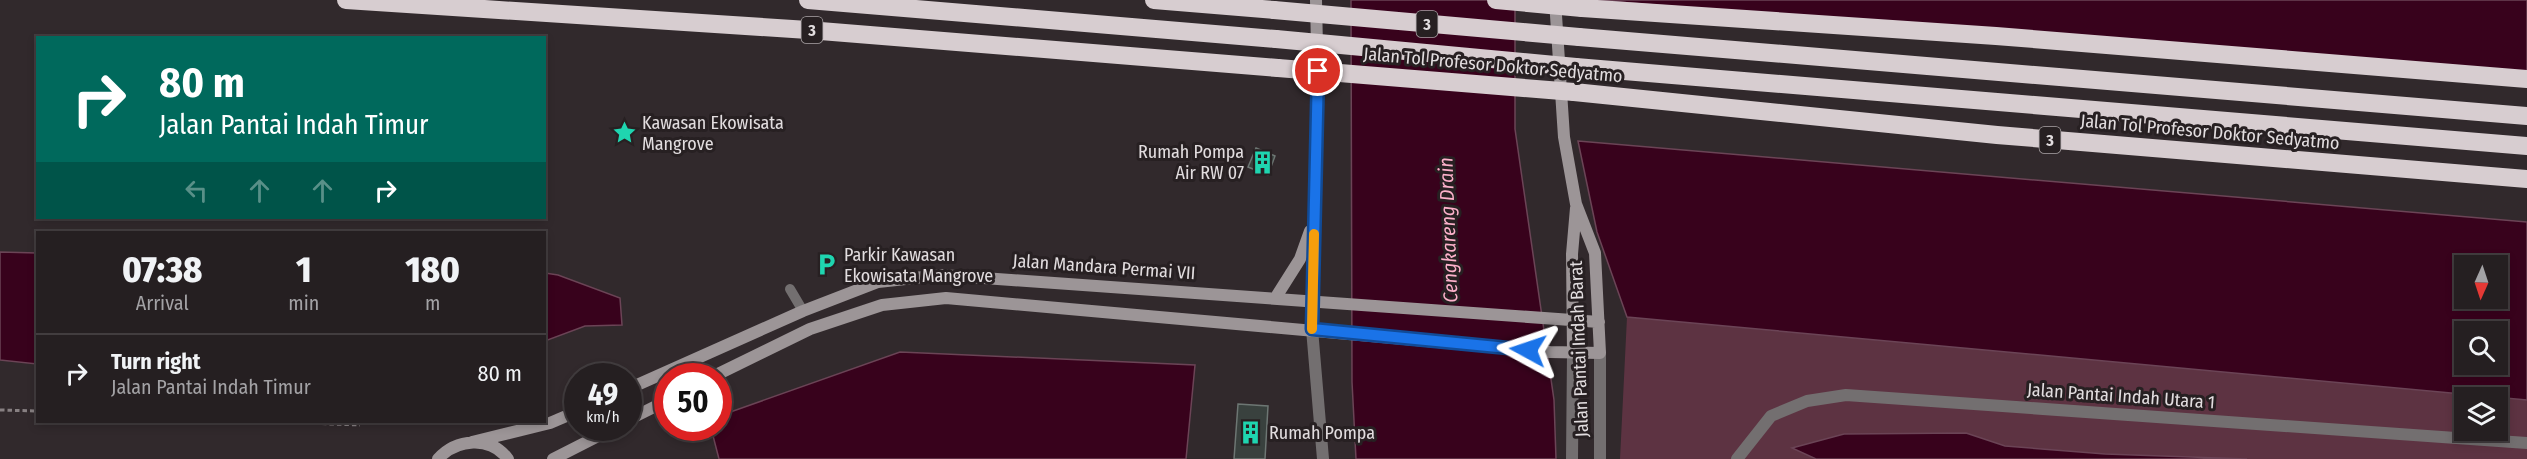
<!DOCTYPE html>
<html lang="en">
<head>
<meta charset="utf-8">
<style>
  body { margin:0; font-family:"Fira Sans Condensed",sans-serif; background:#312c2e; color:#f1f3f6; height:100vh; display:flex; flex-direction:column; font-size:22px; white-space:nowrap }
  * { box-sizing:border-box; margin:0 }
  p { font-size:20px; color:#a3a2a5 }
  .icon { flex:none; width:33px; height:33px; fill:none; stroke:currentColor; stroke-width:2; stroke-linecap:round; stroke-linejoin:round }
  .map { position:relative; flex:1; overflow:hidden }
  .drawer { position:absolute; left:36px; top:231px; width:510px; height:192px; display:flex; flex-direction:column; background:#251f21; border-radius:0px; box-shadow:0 3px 9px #0003,0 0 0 2px #423d3f }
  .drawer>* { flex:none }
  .top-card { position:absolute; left:36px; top:36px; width:510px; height:183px; border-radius:0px; box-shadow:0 3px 9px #0003,0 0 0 2px #423d3f; background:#00695c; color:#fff; overflow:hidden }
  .needle { width:39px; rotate:183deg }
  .fabs { position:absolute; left:2454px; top:255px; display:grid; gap:12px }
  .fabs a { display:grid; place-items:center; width:54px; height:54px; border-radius:0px; background:#251f21; box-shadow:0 3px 9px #0003,0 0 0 2px #423d3f; font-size:30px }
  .speed { position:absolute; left:564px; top:363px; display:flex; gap:12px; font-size:30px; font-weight:700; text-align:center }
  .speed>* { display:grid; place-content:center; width:78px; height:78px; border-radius:50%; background:#251f21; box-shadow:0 3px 9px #0003,0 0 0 2px #423d3f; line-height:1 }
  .speed small { font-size:15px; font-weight:400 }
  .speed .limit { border:9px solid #d22; background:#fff; color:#111 }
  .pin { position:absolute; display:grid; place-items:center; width:51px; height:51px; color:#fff; margin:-26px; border:3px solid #fff; border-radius:50%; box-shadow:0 2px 6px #0007 }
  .me { position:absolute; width:66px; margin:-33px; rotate:275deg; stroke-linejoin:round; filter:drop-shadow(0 0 4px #0008) }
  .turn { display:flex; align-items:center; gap:21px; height:126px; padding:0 24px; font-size:27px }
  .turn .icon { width:78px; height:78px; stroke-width:2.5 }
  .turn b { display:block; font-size:42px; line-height:51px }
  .lanes { display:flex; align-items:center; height:57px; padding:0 24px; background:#0003; justify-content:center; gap:30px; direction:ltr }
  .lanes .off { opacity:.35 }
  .eta { display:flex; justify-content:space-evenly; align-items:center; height:102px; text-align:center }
  .eta b { font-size:36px; font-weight:800; line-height:42px }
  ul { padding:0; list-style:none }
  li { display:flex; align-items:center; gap:18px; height:78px; padding:0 24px; border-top:2px solid #423d3f }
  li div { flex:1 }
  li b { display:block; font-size:22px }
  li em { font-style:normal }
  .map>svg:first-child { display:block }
</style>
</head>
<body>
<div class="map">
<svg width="2527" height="459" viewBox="0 0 2527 459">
  <rect width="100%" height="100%" fill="#31292c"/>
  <!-- green -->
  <path fill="#5d3342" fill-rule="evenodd" d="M1627 317 2527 400V459H1620ZM2464 398H2498V430H2464Z"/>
  <!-- water -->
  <path fill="#38021c" stroke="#6b4456" stroke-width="1.5" fill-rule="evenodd" d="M1351 0H1515V129L1554 400 1556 459H1356L1352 382Z
    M1594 0H2527V75Z
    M1578 141 2527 222V400L1627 317 1597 232ZM2464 266H2498V298H2464ZM2464 332H2498V364H2464Z
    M0 252 37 253V364L0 360Z
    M545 273 558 275 620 298 622 325 585 326 545 341Z
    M900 352 1195 365 1186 459H719L711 428H718L719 416Z
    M1966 433 2005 446 2105 454 2247 459H1816L1792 448 1844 434Z"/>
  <!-- building -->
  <path fill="#39413e" stroke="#6d7673" stroke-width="1.5" d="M1256 148 1275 156 1268 175 1248 167Z
    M1238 404 1268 406 1265 459H1234Z"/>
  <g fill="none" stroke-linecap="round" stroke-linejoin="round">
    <!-- path -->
    <path stroke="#878082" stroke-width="3" stroke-dasharray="4.5 3" stroke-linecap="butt" d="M0 410 38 411
      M277 422 360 425"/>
    <!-- service -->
    <path stroke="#736f70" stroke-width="10" d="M790 289 803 311"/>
    <!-- minor -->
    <path stroke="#736f70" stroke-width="12" d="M1737 459 1771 416 1807 401 1846 395 2527 443"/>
    <!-- tertiary -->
    <path stroke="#736f70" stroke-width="12" d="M1312 329 1323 459
      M1572 459 1573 353
      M1600 459V353"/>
    <!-- secondary -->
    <path stroke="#9c9597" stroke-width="12" d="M1276 297 1300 259 1310 231
      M1312 329 1318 95 1316 0
      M1573 353 1572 254 1576 208
      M714 376 810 329 882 305 946 298 1550 352 1600 353 1595 253 1576 204 1564 137 1555 0
      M628 389 803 311 878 282 942 275 1599 322
      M628 420 668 400
      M472 442 550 423 578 411
      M438 459C456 439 490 435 508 459
      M553 459 614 428"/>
    <!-- motorway -->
    <path stroke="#d7cdd0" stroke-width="18" d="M346 0 808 30 1278 68
      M808 0 1276 39
      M1154 0 1274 10
      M1582 8 1996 36 2527 79
      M1579 37 2527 116
      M1576 67 2527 146
      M1574 92 1997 135 2527 179"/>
    <!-- motorway-bridge -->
    <path stroke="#d7cdd0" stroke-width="18" d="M1496 0 1582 8
      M1274 10 1579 37
      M1276 39 1576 67
      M1278 68 1574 92"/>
  </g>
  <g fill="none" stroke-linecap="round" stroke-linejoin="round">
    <defs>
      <path id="route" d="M1318 71 1312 329 1528 350"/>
    </defs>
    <!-- route casing -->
    <use href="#route" stroke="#114b97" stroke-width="15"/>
    <!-- route -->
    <use href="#route" stroke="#1a73e8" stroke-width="10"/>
    <!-- slow -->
    <path stroke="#f59e0b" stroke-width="10" d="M1312 329 1314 234"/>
  </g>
  <!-- icons -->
  <defs>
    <symbol id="sight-bare" viewBox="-9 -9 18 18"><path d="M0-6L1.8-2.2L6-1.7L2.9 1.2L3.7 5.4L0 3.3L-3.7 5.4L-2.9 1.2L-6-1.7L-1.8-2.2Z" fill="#1fd5b0" stroke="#272022" stroke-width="2.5" paint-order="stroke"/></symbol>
    <symbol id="building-bare" viewBox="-9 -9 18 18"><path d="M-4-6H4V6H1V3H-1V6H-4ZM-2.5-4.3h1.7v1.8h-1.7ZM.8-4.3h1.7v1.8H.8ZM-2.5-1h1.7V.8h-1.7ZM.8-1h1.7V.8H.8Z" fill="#1fd5b0" stroke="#272022" stroke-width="2.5" paint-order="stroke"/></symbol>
    <symbol id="parking-bare" viewBox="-9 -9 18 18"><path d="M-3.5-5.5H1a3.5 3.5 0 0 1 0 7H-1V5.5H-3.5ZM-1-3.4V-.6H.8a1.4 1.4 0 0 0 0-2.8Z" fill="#1fd5b0" stroke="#272022" stroke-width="2.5" paint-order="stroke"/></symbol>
  </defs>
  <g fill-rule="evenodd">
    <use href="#sight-bare" x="608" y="116" width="33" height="33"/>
    <use href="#building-bare" x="1246" y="146" width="33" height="33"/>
    <use href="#parking-bare" x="810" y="248" width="33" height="33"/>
    <use href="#building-bare" x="1234" y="416" width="33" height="33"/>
  </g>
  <g text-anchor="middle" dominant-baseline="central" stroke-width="6" stroke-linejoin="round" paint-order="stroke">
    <!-- shield labels -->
    <g fill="#272022" stroke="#aaa4a6" stroke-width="1.5">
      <rect x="1416.5" y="11" width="21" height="26" rx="4.5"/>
      <rect x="801.5" y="17" width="21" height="26" rx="4.5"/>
      <rect x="2039.5" y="127" width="21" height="26" rx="4.5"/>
    </g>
    <g font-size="16" font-weight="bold" fill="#e2dddf">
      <text x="1427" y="24">3</text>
      <text x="812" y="30">3</text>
      <text x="2050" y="140">3</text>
    </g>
    <!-- street labels -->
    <g font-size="18" fill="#e2dddf" stroke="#272022">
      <text transform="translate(1493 65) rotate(5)">Jalan Tol Profesor Doktor Sedyatmo</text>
      <text transform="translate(2210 132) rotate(5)">Jalan Tol Profesor Doktor Sedyatmo</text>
      <text transform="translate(1104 267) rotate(4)">Jalan Mandara Permai VII</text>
      <text transform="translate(1579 349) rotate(-92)">Jalan Pantai Indah Barat</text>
      <text transform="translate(2121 396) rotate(4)">Jalan Pantai Indah Utara 1</text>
    </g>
    <!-- poi labels -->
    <g font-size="18" fill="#e2dddf" stroke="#272022" text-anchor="start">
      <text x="642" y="123">Kawasan Ekowisata<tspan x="642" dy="21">Mangrove</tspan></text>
      <text x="1244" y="152" text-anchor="end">Rumah Pompa<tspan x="1244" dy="21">Air RW 07</tspan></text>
      <text x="844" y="255">Parkir Kawasan<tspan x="844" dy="21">Ekowisata Mangrove</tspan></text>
      <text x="1269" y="433">Rumah Pompa</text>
    </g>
    <!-- water labels -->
    <g font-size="20" font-style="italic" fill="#fdb1cb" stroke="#272022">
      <text transform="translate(1448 230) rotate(-92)">Cengkareng Drain</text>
    </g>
  </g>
</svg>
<div class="fabs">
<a><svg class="needle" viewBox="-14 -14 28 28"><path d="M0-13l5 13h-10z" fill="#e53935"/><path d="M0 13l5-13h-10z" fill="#a3a2a5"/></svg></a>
<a><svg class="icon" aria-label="search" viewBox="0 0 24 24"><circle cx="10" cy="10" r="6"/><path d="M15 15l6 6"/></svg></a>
<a><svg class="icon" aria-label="layers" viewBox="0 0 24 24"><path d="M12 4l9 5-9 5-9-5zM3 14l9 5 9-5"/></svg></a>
</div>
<div class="speed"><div>49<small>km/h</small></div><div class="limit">50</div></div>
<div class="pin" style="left:1318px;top:71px;background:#d93025"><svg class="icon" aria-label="arrive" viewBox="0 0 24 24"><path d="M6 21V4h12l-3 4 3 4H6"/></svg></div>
<svg class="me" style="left:1528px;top:350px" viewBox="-20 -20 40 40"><path d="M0-17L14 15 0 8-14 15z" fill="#1a73e8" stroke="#fff" stroke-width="4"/></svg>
<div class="top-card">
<div class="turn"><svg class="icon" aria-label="right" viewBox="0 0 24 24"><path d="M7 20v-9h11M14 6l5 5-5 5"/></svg><div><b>80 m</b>Jalan Pantai Indah Timur</div></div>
<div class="lanes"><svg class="icon off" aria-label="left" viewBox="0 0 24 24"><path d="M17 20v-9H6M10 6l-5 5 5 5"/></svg><svg class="icon off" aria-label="ahead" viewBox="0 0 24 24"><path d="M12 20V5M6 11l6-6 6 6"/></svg><svg class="icon off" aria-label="ahead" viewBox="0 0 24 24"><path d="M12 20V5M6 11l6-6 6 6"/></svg><svg class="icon" aria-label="right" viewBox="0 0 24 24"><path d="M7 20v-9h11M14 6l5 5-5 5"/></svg></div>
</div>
<section class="drawer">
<div class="eta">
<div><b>07:38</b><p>Arrival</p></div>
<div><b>1</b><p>min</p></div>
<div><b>180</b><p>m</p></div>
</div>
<ul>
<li><svg class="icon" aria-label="right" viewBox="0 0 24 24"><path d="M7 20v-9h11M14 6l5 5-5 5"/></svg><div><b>Turn right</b><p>Jalan Pantai Indah Timur</p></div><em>80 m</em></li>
</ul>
</section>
</div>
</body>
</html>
